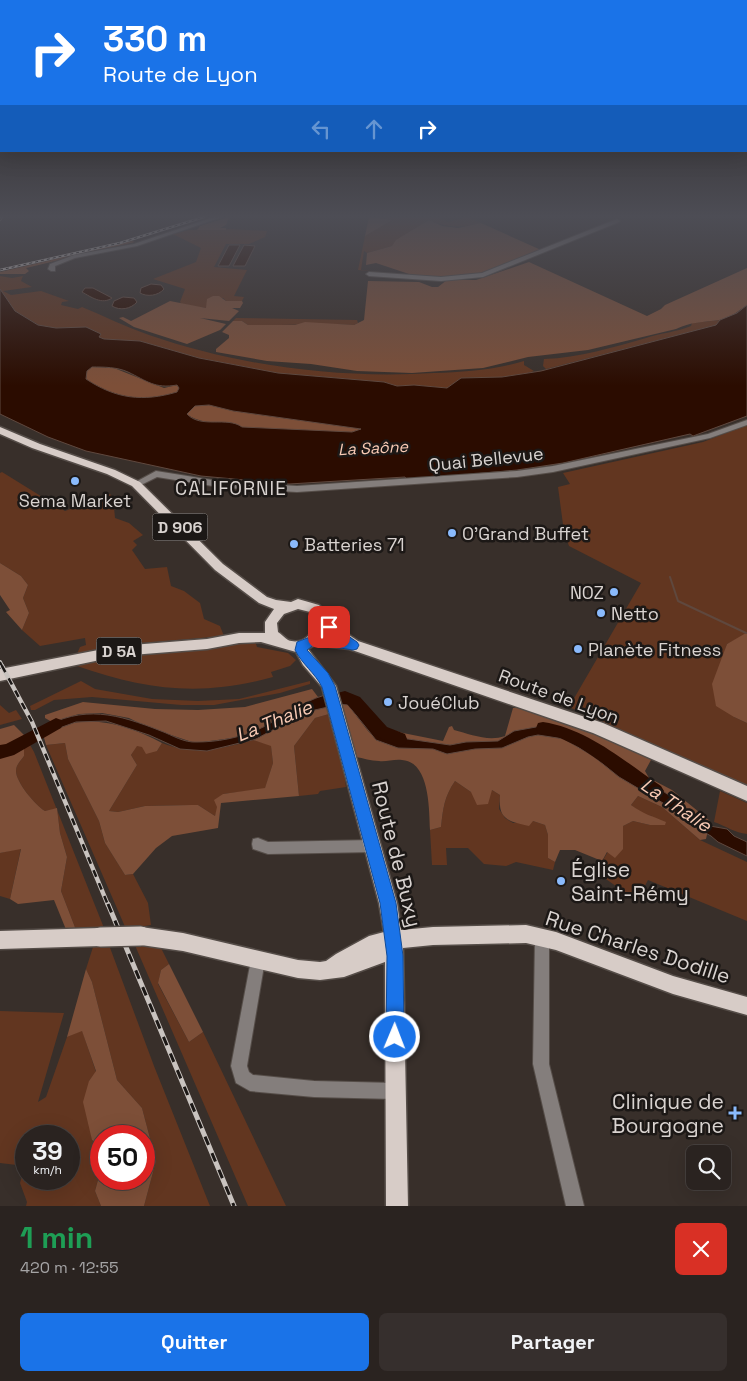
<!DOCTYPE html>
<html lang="fr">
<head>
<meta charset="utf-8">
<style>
  body { margin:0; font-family:"Space Grotesk",sans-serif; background:#362f2d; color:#f1f3f6; height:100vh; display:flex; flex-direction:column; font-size:19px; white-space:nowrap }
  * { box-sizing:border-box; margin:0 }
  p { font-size:16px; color:#a5a4a5 }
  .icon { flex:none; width:28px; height:28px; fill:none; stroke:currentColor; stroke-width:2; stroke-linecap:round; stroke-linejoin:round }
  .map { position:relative; height:1206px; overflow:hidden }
  .panel { display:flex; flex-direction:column; background:#2a2320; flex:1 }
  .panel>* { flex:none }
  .top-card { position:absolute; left:0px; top:0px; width:748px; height:152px; box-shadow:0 5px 20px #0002,0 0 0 1px #46403e; background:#1a73e8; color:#fff; overflow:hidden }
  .controls { position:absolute; left:686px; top:1145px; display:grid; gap:10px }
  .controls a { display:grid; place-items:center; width:45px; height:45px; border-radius:8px; background:#2a2320; box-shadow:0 5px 20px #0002,0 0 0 1px #46403e; font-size:25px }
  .speed { position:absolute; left:15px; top:1125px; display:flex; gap:10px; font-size:25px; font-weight:700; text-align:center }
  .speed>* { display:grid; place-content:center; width:65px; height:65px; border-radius:50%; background:#2a2320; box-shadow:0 5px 20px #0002,0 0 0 1px #46403e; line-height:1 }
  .speed small { font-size:12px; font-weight:400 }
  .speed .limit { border:8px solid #d22; background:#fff; color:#111 }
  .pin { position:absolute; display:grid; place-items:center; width:42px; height:42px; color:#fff; margin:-21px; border-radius:10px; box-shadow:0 2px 8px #0006 }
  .me { position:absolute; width:55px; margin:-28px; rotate:1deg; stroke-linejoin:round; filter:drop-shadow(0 0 4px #0008) }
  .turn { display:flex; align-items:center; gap:18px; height:105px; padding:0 20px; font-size:22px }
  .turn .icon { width:65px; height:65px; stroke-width:2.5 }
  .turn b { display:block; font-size:35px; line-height:42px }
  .lanes { display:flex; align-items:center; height:48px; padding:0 20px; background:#0003; justify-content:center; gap:25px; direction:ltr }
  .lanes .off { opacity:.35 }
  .round { display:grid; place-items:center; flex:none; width:52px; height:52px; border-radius:8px; background:#362f2d }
  .summary { display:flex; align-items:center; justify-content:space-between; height:85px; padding:0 20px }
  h1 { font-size:30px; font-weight:600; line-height:38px; color:#1e9e55 }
  .cta { display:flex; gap:10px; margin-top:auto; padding:10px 20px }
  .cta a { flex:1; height:58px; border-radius:8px; background:#1a73e8; color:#fff; font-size:20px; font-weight:600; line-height:58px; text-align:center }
  .cta a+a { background:#362f2d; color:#f1f3f6 }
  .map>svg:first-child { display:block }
</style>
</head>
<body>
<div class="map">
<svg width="747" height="1206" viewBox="0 0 747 1206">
  <rect width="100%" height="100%" fill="#382f2a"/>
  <!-- green -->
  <path fill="#623620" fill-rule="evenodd" d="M381 217H437L448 222 468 217 481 223C459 228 450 228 428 220L392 246 367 253 364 251 361 270 408 275 358 270 365 236 391 220Z
    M230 229 267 231 265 237 249 244H226L214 267 247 270 234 296 244 297 242 301H226L223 298 208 304 206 308 182 305 180 302 185 289 153 279 196 262 201 248 173 234 189 230Z
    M0 276 12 278 23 276 21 281 32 287 3 291 11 295 41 291 69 301 62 302 61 305 78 309 82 307C104 316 126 327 149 335 239 366 338 379 434 373 464 372 494 370 524 361V365L534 371 525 374 502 377 461 378 447 388 414 385 397 386 384 382 278 373 199 358 140 341 104 339 99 337 101 334 86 327 56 328 39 325 15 311 0 289Z
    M236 318 357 320 358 323 354 325C318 323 284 326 248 325L242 321H233Z
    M720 320 716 325 546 369 543 366 544 359C579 358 614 347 646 338 661 333 677 332 691 326L692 323Z
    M747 425V634L727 644 721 663 734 717 747 723V787L569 707 641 583 569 546 564 532 558 487 570 484 563 473 703 442Z
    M2 472 65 511 110 494 113 497 115 518 129 523 143 535 133 541 137 545 132 550 145 569 167 567 171 586 184 591 200 603 204 619 220 626 224 636 130 644 77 654 80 647 86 645 85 638 40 646 22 630 29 613 23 598 28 585 21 576 0 563V473Z
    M255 641 257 647 288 653 296 660 290 666 271 672 273 677C202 697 145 690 77 666L80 662C138 651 197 651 255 641Z
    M81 681 95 689 152 699 198 701 239 699 310 681V684L280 693 214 705H181L92 697 54 700 35 710H31L30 706Z
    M0 705 9 713 16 710 22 719 0 725Z
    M329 714 342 759 346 787 320 791 318 794 299 796 294 746 315 718Z
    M253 740 271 745 273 763 265 789 223 794 215 816 198 805H191L145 806 118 812 109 811 137 765 131 755 137 745 157 751 162 743C194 756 221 749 253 740Z
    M29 743 34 752 104 928 76 930 61 891 67 857 60 833 57 809 45 811C35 805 16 782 16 771 16 764 21 761 24 756V746Z
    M65 743 68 759 99 821 105 843 125 875 133 874 148 903 151 925 126 929 46 745Z
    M455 781 471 792 492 790 500 795 499 809 505 818 513 823 533 821 545 825 548 835V858L555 862 553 870 516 862 506 866 484 864 468 848H446L447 865H432L430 830 441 827C443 809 444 797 455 781Z
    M720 791 747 803V834C735 833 726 826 714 822Z
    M638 796 662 807 700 840 747 862V921L648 880 637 901 596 872 623 826 633 821 650 825 652 816 644 815 631 805Z
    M21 848 10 899 0 896V853Z
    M134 943 160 946 169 964 161 970 158 984 189 1042 203 1032 286 1206H248Z
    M109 945 154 1066 210 1206H144L156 1161 142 1108 117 1080 92 982 86 969 93 947Z
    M0 1011 64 1013 38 1102 46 1097 67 1037 82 1030 96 1072 89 1081 92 1140 101 1147V1169L95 1191 101 1206H26L27 1202 20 1183 25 1166 0 1163ZM26 1136H69V1179H26Z"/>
  <!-- forest -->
  <path fill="#7d4f38" d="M229 217 226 225 220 228H226V230H197L200 226Z
    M369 217 392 220 365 236Z
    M429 220 442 226 458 228 481 223 541 250 480 274 444 278 415 276 376 263 366 265 367 253 392 246 396 240Z
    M132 241 135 242 26 268 29 271 25 274H0V272Z
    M529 262 647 316 661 309 665 305 747 268V305C738 311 731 318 719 320 704 322 690 322 676 329L588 350 528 357 483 368 412 373 357 371 311 364 267 361 216 352V349L229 338V335L222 332 233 321H242L248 325H295L305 322 354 325 364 320 368 281 419 282 432 287H438L447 280H476Z
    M213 296H219L226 301H242L243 303 240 308H232L239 311 229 321 200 318 226 324 220 330 187 344 134 327 119 318 123 317 131 321 170 301 206 308 207 299Z
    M92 367 114 368 164 388 177 385 179 388 177 392C143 402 116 399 86 379L87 371Z
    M209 405 233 411 363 429 352 432C323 432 204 431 187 414L195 406Z
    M0 563 21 576 28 585 23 598 29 613 22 630 6 612 10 610 0 595Z
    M746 633 747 634V723L734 717 716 706 712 684 727 644Z
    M312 689 318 697 254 732 232 738 195 743 147 727 129 718 102 713 79 714 52 722 45 718V715L83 702 155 709 198 710 245 707Z
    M344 703 348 705 368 731 380 742 382 727 403 733 443 741 449 727 452 726 454 730C470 734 488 742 505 736L513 708 527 707 637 749 651 760 645 771 649 778 672 790 710 821 706 839 700 840 662 807 638 796 631 805C643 814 652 816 666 822L665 825H650L633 821 623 826V849L615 858 607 852 602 861 575 850H560L555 862 548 858V835L545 825 533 821 529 826C507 821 498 819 500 795L492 790 488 804 477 805 471 792 455 781C444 797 443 809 441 827L430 830C429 809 430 762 402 760 394 759 386 762 379 761 371 761 363 758 356 757L337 704Z
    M328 707 329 714 315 718 294 746 299 796 221 803 218 828 172 836 156 848 133 874 125 875 105 843 99 821 68 759 65 743 46 745 43 734C83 711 125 723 162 743L157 751 146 754 142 747 137 746 131 755 137 765 109 811 118 812 145 806 191 805H198L215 816 217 807 214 800 223 794 265 788 273 763 271 746 253 740 311 710Z
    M14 725 26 737 0 749V729Z
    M24 746V756C21 761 16 764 16 771 16 782 35 805 45 811L57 808 60 833 67 857 61 891 76 930 67 932 54 900 18 904 10 899 21 849 0 853V757L12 755Z
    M169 964 203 1032 189 1042 158 983 161 970Z
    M86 969 92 982 117 1080 142 1108 156 1161 144 1206H101L95 1191 101 1169V1179H144V1136H101V1147L92 1140 83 1102 89 1081 96 1071 82 1031 67 1037Z"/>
  <!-- water -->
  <path fill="#2b0c00" stroke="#5f483e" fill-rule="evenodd" d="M229 245H240L229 266H218Z
    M244 245 255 246 245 266H233Z
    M151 284 161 285 164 289C158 296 147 297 140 293L141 288Z
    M85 288H93L112 298C102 305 91 297 82 292Z
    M0 289 15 311 38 325 56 328 86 327 101 334 99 337 104 339 140 341 199 358 278 373 384 382 397 386 414 385 447 388 461 378 502 377 541 371 716 325 720 320 737 313 747 305V416L693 436 690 434 563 463 517 470 407 480 405 477 289 484 201 476 86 451 48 437 0 414ZM92 367C104 367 117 367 128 372 147 381 155 389 177 385L179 388 177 392C143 402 116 399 86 379L87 371ZM209 405 233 411 361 429 352 432 242 427C227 416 201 429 187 414L195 406Z
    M123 297 134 298 137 302C131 309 120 311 112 306L114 301Z
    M344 694 355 702 379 731 394 737 450 745 466 742 498 741 514 731 536 727 560 731 590 745 627 773 663 791 710 826 727 829 734 836 747 842V856L718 842 711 836 693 826 663 803 619 777 593 756 564 739 538 735 528 737 502 748 475 749 447 754 433 749 398 748 376 740 348 705 337 704 335 696Z
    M325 695 328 707 306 712 256 739 207 751 180 749 149 735 106 721 76 722 43 734 41 729C83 704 118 714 161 731 172 735 184 743 197 742 217 742 238 738 257 730 280 720 300 702 325 695Z
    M26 737 29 743 12 755 0 757V749Z"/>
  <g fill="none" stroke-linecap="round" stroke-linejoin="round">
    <!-- stream -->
    <path stroke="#5f483e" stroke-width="2" d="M670 577 678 601 746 633"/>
    <!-- river -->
    <path fill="#2b0c00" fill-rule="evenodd" d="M345 691 360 697 387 727 405 734 407 739 405 744 400 746 382 739 374 734 347 704 333 702 331 698 333 694Z
      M56 718 61 720 63 724 61 728 14 755 0 759V745L6 744Z
      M543 722C588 729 624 761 661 786L664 791 661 796 656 798 651 796 579 747 558 737 538 733 536 728 538 723Z"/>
    <defs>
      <path id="minor" d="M214 217H222L137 246 75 258 55 266V271H51L48 269 50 264 74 255 134 244Z
        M617 219 620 221 619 222 483 277 441 281 369 276 366 274 369 272 441 277 482 273Z
        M747 420V425L710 438 553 472 517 477 297 492 225 488 157 477 139 486H133L132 484 156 471 225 482 297 486 517 471 553 466 708 434Z
        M258 838 268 842 373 840 378 841 379 846 378 851 373 852 268 854 253 849 252 844 253 839Z
        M542 930 547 932 549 937V1064L584 1206H566L533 1064 535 937 537 932Z
        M258 953 263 955 265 960 247 1066 249 1072 253 1075 314 1081 394 1083 400 1085 402 1091 400 1097 394 1099 314 1097 250 1091 236 1083 231 1066 251 960 253 955Z"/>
      <path id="major" d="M0 427 40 444 115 470 140 482 223 564 267 597 276 600 291 602 298 599 319 605 326 613 328 620 358 641 603 723 747 786V801L593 733 349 649 315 645 308 649 336 686 397 903 401 930 433 927 526 925 556 932 673 976 747 997V1015L673 994 556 950 526 943 433 945 403 948 408 1206H386L385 962 344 977 320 980 298 978 183 951 141 945 135 942 132 936 135 930 141 927 183 933 298 960 320 962 326 961 336 954 369 936 384 932 379 903 322 687 303 665 296 652 261 642 239 643 207 649 119 656 0 681V669L119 646 207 639 239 633H265V622L274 609 259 603 215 570 132 486 107 474 32 448 0 434ZM298 609 310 612 315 618C316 632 303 646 288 640 285 638 281 634 278 632L277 623 284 614ZM326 632 332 637 324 636Z
        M100 928 106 931 109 937 106 943 100 946 0 949V931Z"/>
    </defs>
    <!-- minor casing -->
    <use href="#minor" stroke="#554d48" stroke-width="2"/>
    <!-- major casing -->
    <use href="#major" stroke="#554d48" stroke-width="3"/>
    <!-- minor -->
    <use href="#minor" fill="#847e7c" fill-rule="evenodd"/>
    <!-- major -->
    <use href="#major" fill="#d7ccc7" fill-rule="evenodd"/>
    <defs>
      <path id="rail-far3" d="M0 220 2 217
        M0 270 120 243 204 217"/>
      <path id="rail-far2" d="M0 662 3 668"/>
      <path id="rail-far1" d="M2 666 32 722 108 905"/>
      <path id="rail" d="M108 904 234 1206"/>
    </defs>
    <!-- rail-far3 casing -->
    <use href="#rail-far3" stroke="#c9c3bf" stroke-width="2.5"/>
    <!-- rail-far2 casing -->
    <use href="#rail-far2" stroke="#c9c3bf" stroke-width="4"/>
    <!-- rail-far1 casing -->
    <use href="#rail-far1" stroke="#c9c3bf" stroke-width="4.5"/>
    <!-- rail casing -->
    <use href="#rail" stroke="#c9c3bf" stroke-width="5"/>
    <!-- rail-far3 -->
    <use href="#rail-far3" stroke="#1c1816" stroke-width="1" stroke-dasharray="3" stroke-linecap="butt"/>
    <!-- rail-far2 -->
    <use href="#rail-far2" stroke="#1c1816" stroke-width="2" stroke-dasharray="5.5" stroke-linecap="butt"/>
    <!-- rail-far1 -->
    <use href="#rail-far1" stroke="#1c1816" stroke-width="2.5" stroke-dasharray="7" stroke-linecap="butt"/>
    <!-- rail -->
    <use href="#rail" stroke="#1c1816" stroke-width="3" stroke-dasharray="9" stroke-linecap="butt"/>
    <defs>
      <path id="major-bridge" d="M100 937 141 936"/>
    </defs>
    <!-- major-bridge casing -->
    <use href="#major-bridge" stroke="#554d48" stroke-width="22" stroke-linecap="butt"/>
    <!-- major-bridge -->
    <use href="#major-bridge" stroke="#d7ccc7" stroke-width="19"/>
  </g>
  <!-- sky -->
  <linearGradient id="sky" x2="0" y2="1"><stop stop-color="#1f1a17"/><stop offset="0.56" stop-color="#4d4d55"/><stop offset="1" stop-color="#4d4d55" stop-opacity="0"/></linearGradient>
  <rect width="747" height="386" fill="url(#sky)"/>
  <!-- route -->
  <path fill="#1a73e8" stroke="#114b97" d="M329 623 357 642 359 645 357 649 353 650 315 644 307 650 328 673 335 686 396 903 403 956 404 1037 401 1043 395 1046 389 1043 386 1037 387 956 380 903 322 687C315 673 302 664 295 650L297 642 315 635 335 638 323 627 325 624Z"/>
  <!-- markers -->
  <g fill="#8abafc" stroke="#1c1816" stroke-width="2">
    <circle cx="75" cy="481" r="5"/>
    <circle cx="452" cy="533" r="5"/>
    <circle cx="294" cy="544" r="5"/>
    <circle cx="614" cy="592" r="5"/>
    <circle cx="601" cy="613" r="5"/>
    <circle cx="578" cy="649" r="5"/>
    <circle cx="388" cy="702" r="5"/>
    <circle cx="561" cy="881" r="5"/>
    <path d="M732.5 1105.5h5v5h5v5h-5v5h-5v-5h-5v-5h5z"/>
  </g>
  <g text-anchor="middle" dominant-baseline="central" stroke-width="5" stroke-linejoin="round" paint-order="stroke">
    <!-- far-water labels -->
    <g font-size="16" font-style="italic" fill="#f9cab4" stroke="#1c1816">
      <text transform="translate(373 448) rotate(-3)">La Saône</text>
    </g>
    <!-- shield labels -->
    <g fill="#1c1816" stroke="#a09b98" stroke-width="1">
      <rect x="152.5" y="513.5" width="55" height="27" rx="4"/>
      <rect x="96.5" y="637.5" width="45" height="27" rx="4"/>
    </g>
    <g font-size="16" font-weight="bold" fill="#d9d3d0">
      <text x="180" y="527">D 906</text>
      <text x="119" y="651">D 5A</text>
    </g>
    <!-- street labels -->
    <g font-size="18" fill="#d9d3d0" stroke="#1c1816">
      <text transform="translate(486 459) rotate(-6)">Quai Bellevue</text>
      <text transform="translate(559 696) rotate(20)">Route de Lyon</text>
    </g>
    <!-- poi labels -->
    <g font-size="18" fill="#d9d3d0" stroke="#1c1816" text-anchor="start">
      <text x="75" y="500" text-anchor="middle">Sema Market</text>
      <text x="462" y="533">O'Grand Buffet</text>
      <text x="304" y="544">Batteries 71</text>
      <text x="604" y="592" text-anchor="end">NOZ</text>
      <text x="611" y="613">Netto</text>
      <text x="588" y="649">Planète Fitness</text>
      <text x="398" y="702">JouéClub</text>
    </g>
    <!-- neighbourhood labels -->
    <g font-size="19" letter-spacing="1" fill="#d9d3d0" stroke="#1c1816">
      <text x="231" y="488">CALIFORNIE</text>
    </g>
    <!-- water labels -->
    <g font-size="19" font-style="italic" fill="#f9cab4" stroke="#1c1816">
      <text transform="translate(274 721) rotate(-22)">La Thalie</text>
      <text transform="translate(676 805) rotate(34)">La Thalie</text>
    </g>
    <!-- near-street labels -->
    <g font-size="21" fill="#d9d3d0" stroke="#1c1816">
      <text transform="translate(397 854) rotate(76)">Route de Buxy</text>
      <text transform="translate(638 947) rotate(18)">Rue Charles Dodille</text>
    </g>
    <!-- near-poi labels -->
    <g font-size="21" fill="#d9d3d0" stroke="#1c1816" text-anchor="start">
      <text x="571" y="869">Église<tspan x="571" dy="24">Saint-Rémy</tspan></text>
      <text x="724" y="1101" text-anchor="end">Clinique de<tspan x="724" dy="24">Bourgogne</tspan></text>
    </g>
  </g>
</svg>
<div class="controls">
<a><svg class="icon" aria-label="search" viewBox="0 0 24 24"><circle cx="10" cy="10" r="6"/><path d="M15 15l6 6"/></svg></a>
</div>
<div class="speed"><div>39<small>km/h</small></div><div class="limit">50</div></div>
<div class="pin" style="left:329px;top:627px;background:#d93025"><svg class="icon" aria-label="arrive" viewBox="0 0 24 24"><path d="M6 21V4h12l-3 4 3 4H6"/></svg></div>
<svg class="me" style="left:395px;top:1037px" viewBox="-20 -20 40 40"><circle r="17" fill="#1a73e8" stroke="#fff" stroke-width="3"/><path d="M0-11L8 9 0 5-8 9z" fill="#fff"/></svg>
<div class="top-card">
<div class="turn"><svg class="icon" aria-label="right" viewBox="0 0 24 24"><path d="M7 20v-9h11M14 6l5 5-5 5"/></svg><div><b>330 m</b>Route de Lyon</div></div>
<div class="lanes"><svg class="icon off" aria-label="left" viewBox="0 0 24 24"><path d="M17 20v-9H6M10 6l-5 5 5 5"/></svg><svg class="icon off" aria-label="ahead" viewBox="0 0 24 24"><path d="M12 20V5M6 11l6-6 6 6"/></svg><svg class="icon" aria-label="right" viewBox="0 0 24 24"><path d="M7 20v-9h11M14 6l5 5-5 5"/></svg></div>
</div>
</div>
<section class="panel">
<div class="summary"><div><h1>1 min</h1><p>420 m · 12:55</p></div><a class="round" style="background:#d93025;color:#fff"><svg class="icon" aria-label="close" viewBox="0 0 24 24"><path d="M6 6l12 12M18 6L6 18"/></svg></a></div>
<div class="cta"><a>Quitter</a><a>Partager</a></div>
</section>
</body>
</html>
